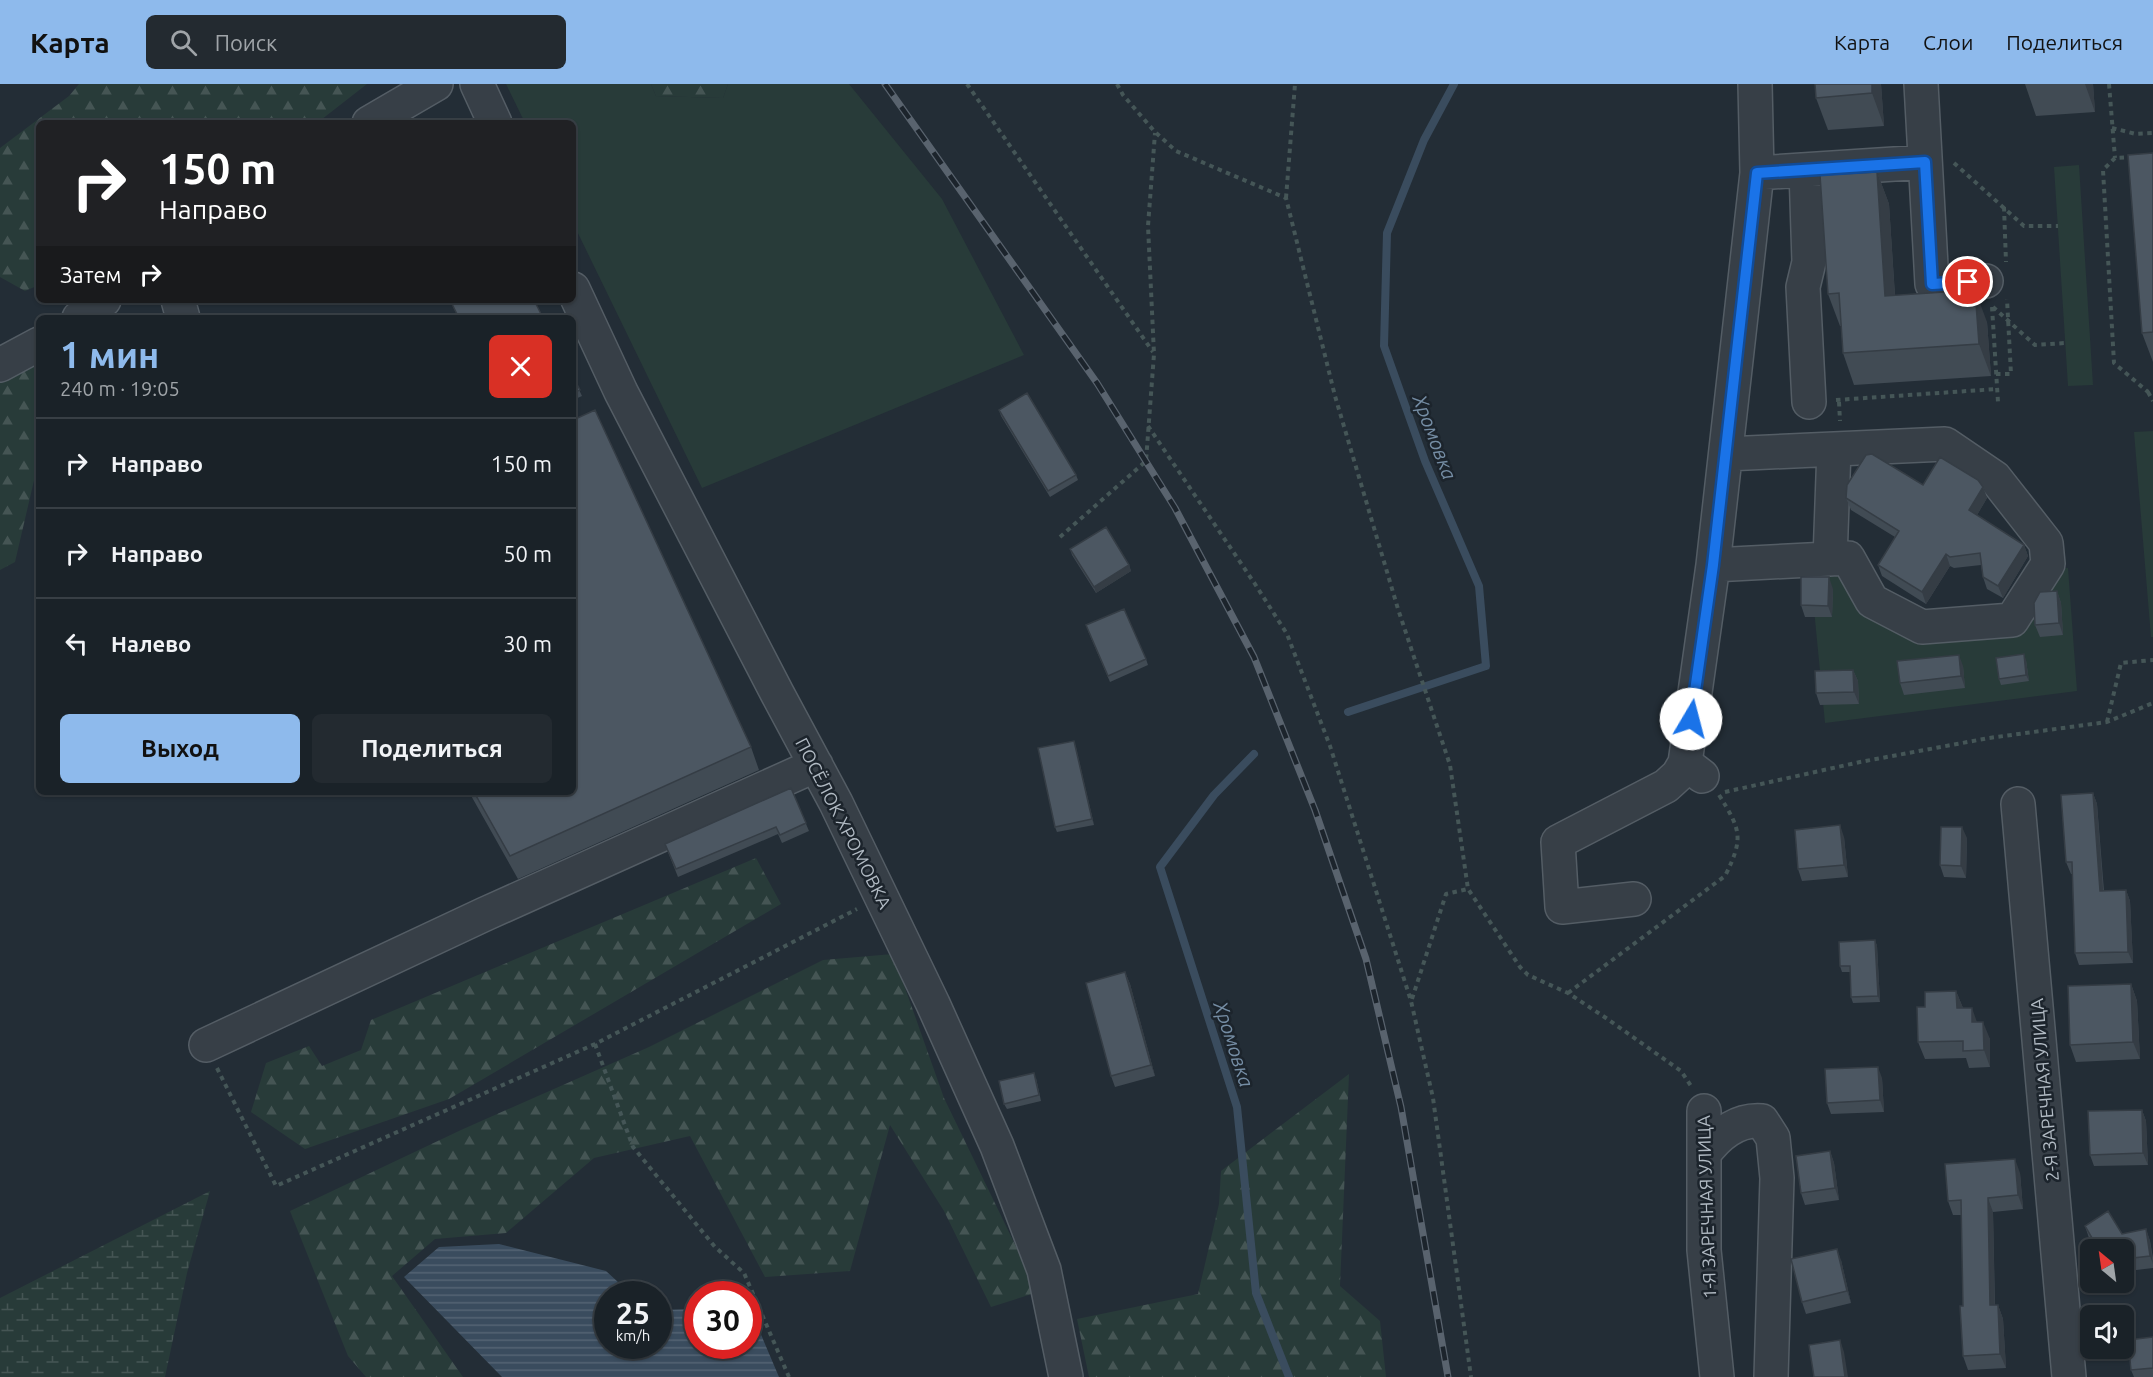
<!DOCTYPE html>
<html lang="ru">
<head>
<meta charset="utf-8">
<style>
  body { margin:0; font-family:Ubuntu,sans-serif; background:#232a30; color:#f1f3f6; height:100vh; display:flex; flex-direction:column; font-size:22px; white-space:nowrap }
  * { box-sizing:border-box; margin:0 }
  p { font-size:20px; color:#9fa4a8 }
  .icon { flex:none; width:33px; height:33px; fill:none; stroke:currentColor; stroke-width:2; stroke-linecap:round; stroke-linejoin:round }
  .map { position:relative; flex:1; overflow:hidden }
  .details { position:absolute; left:36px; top:231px; width:540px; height:480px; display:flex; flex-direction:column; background:#1a2228; border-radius:9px; box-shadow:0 2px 4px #0004,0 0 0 2px #383f45 }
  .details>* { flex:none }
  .guide { position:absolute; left:36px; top:36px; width:540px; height:183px; border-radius:9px; box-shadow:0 2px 4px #0004,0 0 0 2px #383f45; background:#202124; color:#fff; overflow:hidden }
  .needle { width:39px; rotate:331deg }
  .fabs { position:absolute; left:2080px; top:1155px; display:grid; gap:12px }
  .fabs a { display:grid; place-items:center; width:54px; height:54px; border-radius:9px; background:#1a2228; box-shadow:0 2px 4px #0004,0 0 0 2px #383f45; font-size:30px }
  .speed { position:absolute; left:594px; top:1197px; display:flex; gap:12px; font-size:30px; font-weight:700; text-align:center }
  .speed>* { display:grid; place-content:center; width:78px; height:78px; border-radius:50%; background:#1a2228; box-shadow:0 2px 4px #0004,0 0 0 2px #383f45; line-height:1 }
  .speed small { font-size:15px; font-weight:400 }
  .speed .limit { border:9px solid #d22; background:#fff; color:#111 }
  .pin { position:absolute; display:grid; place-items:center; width:51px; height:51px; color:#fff; margin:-26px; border:3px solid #fff; border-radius:50%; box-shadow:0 2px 6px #0007 }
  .me { position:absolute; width:66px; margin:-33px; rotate:8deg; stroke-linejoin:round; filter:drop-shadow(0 0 4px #0008) }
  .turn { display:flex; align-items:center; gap:21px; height:126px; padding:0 24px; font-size:27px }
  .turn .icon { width:78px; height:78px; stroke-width:2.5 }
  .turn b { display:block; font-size:42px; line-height:51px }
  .then { display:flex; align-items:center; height:57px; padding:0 24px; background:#0003; gap:12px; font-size:22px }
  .round { display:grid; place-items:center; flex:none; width:63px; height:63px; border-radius:9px; background:#232a30 }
  .overview { display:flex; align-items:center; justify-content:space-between; height:102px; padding:0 24px }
  h1 { font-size:36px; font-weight:700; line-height:45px; color:#8ebaec }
  .button { display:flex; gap:12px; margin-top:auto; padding:12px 24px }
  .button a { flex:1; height:69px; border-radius:9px; background:#8ebaec; color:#111; font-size:24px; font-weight:700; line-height:69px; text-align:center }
  .button a+a { background:#232a30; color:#f1f3f6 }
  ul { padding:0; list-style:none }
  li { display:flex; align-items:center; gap:18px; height:90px; padding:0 24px; border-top:2px solid #383f45 }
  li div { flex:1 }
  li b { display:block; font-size:22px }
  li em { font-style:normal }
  header { display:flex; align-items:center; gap:36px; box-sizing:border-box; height:84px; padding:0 30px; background:#8ebaec; color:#111 }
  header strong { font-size:28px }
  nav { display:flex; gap:33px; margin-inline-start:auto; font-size:21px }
  .search { width:420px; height:54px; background:#232a30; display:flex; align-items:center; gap:15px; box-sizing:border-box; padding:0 21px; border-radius:9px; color:#9fa4a8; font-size:22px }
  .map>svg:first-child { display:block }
</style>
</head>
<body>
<header>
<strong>Карта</strong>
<div class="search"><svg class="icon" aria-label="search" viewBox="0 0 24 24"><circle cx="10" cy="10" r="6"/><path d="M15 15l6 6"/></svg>Поиск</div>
<nav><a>Карта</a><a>Слои</a><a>Поделиться</a></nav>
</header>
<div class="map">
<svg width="2153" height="1293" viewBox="0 0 2153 1293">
  <defs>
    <pattern id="forest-firs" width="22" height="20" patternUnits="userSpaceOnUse" patternTransform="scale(1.5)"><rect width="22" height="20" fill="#283b39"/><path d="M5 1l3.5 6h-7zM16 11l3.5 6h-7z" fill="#455554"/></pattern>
    <pattern id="wetland-marsh" width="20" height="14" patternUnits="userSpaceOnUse" patternTransform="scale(1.5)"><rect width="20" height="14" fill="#283b39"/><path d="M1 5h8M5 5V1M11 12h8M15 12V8" fill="none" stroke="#455554"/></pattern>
    <pattern id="water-rules" width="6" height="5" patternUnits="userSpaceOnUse" patternTransform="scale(1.5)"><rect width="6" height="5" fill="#3a4c5e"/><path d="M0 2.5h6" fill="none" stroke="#546473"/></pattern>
  </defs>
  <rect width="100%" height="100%" fill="#232d36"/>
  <!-- green -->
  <path fill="#283b39" d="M506 0H651L656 12 723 14 728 0H849L942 115 1024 271 702 404 573 139V39H525Z
    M2079 81 2093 301 2068 302 2054 83Z
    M2153 347V553H2151L2134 348Z
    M2068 484 2077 607 1825 639 1811 494 1850 492 1868 523 2012 546 2053 486Z"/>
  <!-- forest -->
  <path fill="url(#forest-firs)" d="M79 0H367L317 39H39V201L25 207 0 193V64L69 12Z
    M651 0H728L723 14 656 12Z
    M39 274V375L15 478 0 486V292Z
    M756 774 781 820 449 1015 305 1065 251 1028 266 979 309 962 322 982 361 966 371 936Z
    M893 870 944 1014 1038 1208 991 1223 944 1127 890 1041 850 1187 765 1193 690 1052 594 1074 506 1149 435 1155 392 1192 463 1293H366L348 1272 290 1127 461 1046 649 963 823 876Z
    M1349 990 1340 1202 1380 1237 1386 1293H1089L1077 1235 1198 1210 1219 1120 1221 1087Z"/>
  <!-- wetland -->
  <path fill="url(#wetland-marsh)" d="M210 1107 187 1189 165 1293H0V1214Z"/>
  <!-- water -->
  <path fill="url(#water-rules)" d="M499 1160 606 1187 631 1210H608V1262H658L659 1226 697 1225 698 1262H748L749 1232 754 1234 779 1293H502L404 1193 439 1163Z"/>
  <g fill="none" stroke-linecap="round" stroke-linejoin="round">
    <!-- stream -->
    <path stroke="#3a4c5e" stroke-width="8" d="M1348 628 1486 582 1479 502 1425 377 1384 262 1387 149 1424 56 1454 0
      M1254 670 1214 711 1160 783 1237 1023 1256 1209 1289 1293"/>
    <defs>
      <path id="minor" d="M477 0 495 39
        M1921 0 1932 200 1986 197
        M369 39 436 0
        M1806 86 1809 178 1803 203 1809 318
        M1757 89 1925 78
        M573 205 621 308 777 609 836 719 933 920 997 1062 1044 1186 1066 1293
        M178 216 183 234
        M79 234 104 216
        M0 281 39 260
        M1830 475 1834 365
        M1713 481 1848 474 1872 517 1922 543 2012 536 2048 480 2046 459 1995 394 1945 360 1726 370
        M1702 692 1685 679 1713 481 1757 89 1755 0
        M2018 720 2069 1293
        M1634 815 1562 823 1558 758 1666 702 1678 691 1685 679
        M206 961 485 830 816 681
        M1704 1027V1166L1717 1293
        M1704 1070C1718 1051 1737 1035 1762 1037L1773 1054 1777 1094 1771 1293"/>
    </defs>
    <!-- minor casing -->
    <use href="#minor" stroke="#545d65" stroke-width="36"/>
    <!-- path -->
    <path stroke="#455657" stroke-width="4" stroke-dasharray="4.5 4.5" stroke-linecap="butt" d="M967 0 1153 268
      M1117 0 1123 11 1155 48 1176 67 1286 114 1335 312 1398 525 1450 681 1468 805 1520 883 1528 891 1568 909 1606 934 1681 987 1691 1002
      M2109 0 2115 74
      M2112 44 2136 50 2153 49
      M2133 73 2115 74 2103 86 2114 279 2148 308 2153 307
      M1954 79 2024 142H2058
      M1286 114 1295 0
      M2004 123 2006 178
      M1992 223 1998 318
      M1993 223 2035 261 2065 259
      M1996 290H2011L2007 215
      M2148 308 2153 317
      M1836 316 1997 305
      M1839 318 1840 337
      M1148 342 1255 500 1287 550 1330 662 1411 917 1433 1014 1471 1293
      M1060 453 1146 377 1154 270 1148 142 1155 49
      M2107 638 2121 579 2153 576
      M1725 708 1860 678 1989 654 2107 638 2153 619
      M1568 909 1725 792C1744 754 1741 746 1719 711
      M1412 915 1446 810 1468 805
      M595 960 633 1063 715 1163 744 1189 789 1293
      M217 984 276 1102 595 960 857 825"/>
    <!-- minor -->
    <use href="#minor" stroke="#373f47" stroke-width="33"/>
    <defs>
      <path id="rail" d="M885 0 1097 299 1175 424 1254 573 1315 726 1366 875 1401 1023 1448 1293"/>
    </defs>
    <!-- rail casing -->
    <use href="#rail" stroke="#59636e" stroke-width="7"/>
    <!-- rail -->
    <use href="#rail" stroke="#1c242c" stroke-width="4.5" stroke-dasharray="14" stroke-linecap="butt"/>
  </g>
  <!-- wall -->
  <path fill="#414b54" d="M1881 0 1884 42 1828 46 1816 14Z
    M2025 0H2093L2095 28 2036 32Z
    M2153 69V278L2142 249Z
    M1877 88 1889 120 1895 211 1987 238 1991 292 1854 301 1843 269 1841 242H1840L1828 210Z
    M573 293 582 312 573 316Z
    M999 326 1076 391 1078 396 1050 413 1001 332Z
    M1923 401 1983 403 1987 414 1977 431 2024 461 2028 472 2003 514 1987 505 1983 493 1981 481 1954 484 1950 482 1926 520 1882 492 1878 481 1895 453 1851 426 1846 414Z
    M1070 465 1129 481 1131 487 1096 509 1072 471Z
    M1833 505 1832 533H1805L1801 521Z
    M2057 507 2061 519 2063 551 2040 553 2035 541Z
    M1088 547 1146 575 1148 581 1110 598Z
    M2026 576 2029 597 2001 601 1999 595Z
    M1963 582 1965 604 1904 611 1900 599Z
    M1853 586 1858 597 1859 620 1820 621 1816 609Z
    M1074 657 1094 741 1057 748 1055 743Z
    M751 663 759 686 518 795 469 708H573Z
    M791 704 809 747 782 759 778 750 678 793 668 768Z
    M2093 709 2097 720 2104 807 2126 806 2130 817 2133 879 2079 881 2075 869 2072 790H2071L2066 778Z
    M1844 753 1848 793 1802 797 1798 785Z
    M1967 754 1966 794 1944 793 1940 781Z
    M1875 856 1877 862 1880 918 1853 919 1851 913 1850 888H1842L1840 882Z
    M1125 888 1130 900 1155 992 1115 1003 1111 992Z
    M2131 900 2137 917 2140 975 2076 978 2070 961Z
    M1956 907 1963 924 1977 938 1990 955V983L1969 984 1966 974 1925 975 1918 958 1925 923Z
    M1036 994 1041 1017 1007 1025 1004 1020Z
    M1882 994 1884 1028 1831 1030 1827 1019Z
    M2142 1026 2146 1037 2148 1081 2094 1082 2090 1071Z
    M1830 1067 1834 1079 1839 1116 1805 1121 1801 1109Z
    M2020 1089 2023 1125 1993 1128 1995 1221H1998L2003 1235 2006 1284 1968 1286 1963 1272V1222L1961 1131H1953L1948 1117Z
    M2085 1142 2122 1150 2146 1145 2150 1157 2153 1174V1184L2128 1187 2124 1195V1166H2096L2089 1154Z
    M1841 1176 1851 1219 1806 1230 1802 1218Z
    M2093 1198H2123L2117 1211 2094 1200Z
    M2153 1253V1293H2134L2131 1286Z"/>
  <!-- shaded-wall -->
  <path fill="#353d45" d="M1872 0H1881L1884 42 1872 9Z
    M2085 0H2093L2095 28Z
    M1877 88 1889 120 1897 244 1885 212Z
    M1975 206 1987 238 1991 292 1979 260Z
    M1983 403 1987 414 1973 438 1969 426Z
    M2024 461 2028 472 2003 514 1998 502Z
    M1946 470 1950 482 1926 520 1922 508Z
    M1129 481 1131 487 1096 509 1094 503Z
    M1829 493 1833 505 1832 533 1828 522Z
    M2057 507 2061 519 2063 551 2059 539Z
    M2024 570 2026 576 2029 597 2026 591Z
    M1959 571 1963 582 1965 604 1961 592Z
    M1853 586 1858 597 1859 620 1854 608Z
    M1074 657 1076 663 1094 741 1092 735Z
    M2093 709 2097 720 2104 818 2100 807Z
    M1840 741 1844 753 1848 793 1844 781Z
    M1962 743 1967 754 1966 794 1961 782Z
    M2126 806 2130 817 2133 879 2128 868Z
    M1875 856 1877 862 1880 918 1878 912Z
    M1125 888 1130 900 1155 992 1151 981Z
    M2131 900 2137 917 2140 975 2133 958Z
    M1956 907 1963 924H1957Z
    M1972 924 1978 941 1972 938Z
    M1983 938 1990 955V983L1984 966Z
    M1878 983 1882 994 1884 1028 1880 1016Z
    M2142 1026 2146 1037 2148 1081 2143 1069Z
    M1830 1067 1834 1079 1839 1116 1835 1104Z
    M2015 1075 2020 1089 2023 1125 2018 1111Z
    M1988 1114 1993 1128 1995 1235 1990 1221Z
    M2146 1145 2150 1157 2153 1180 2150 1172Z
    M1837 1165 1841 1176 1851 1219 1847 1207Z
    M2124 1176 2128 1187 2124 1195Z
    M2113 1198H2123L2117 1211 2113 1200Z
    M1998 1221 2003 1235 2006 1284 2000 1270Z
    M1840 1256 1844 1268 1848 1293H1845Z"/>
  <!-- building -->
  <path fill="#4c5762" stroke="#353d45" stroke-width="1.5" d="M1815 0H1872V9L1816 14Z
    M2153 69V248L2142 249 2128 71Z
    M1877 88 1885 212 1975 206 1979 260 1843 269 1839 209 1828 210 1820 91Z
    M450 216H534L543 234H459Z
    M573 293 580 306 573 309Z
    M1027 309 1076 391 1048 407 999 326Z
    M595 326 751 663 510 772 474 708H573V336Z
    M1872 370 1923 401 1940 373 1978 396 1983 403 1969 426 2024 461 1998 502 1983 493 1980 469 1950 473 1946 470 1922 508 1878 481 1899 447 1846 414 1847 401 1866 371Z
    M1106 443 1129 481 1094 503 1070 465Z
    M1801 493H1829L1828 522 1801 521Z
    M2057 507 2059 539 2035 541 2034 519 2040 508Z
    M1124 525 1146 575 1108 592 1086 541Z
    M2024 570 2026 591 1999 595 1996 574Z
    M1959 571 1961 592 1900 599 1897 577Z
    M1853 586 1854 608 1816 609 1815 587Z
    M1074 657 1092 735 1055 743 1038 664Z
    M791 704 806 739 780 751 776 743 676 785 665 760Z
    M2093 709 2100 807 2126 806 2128 868 2075 869 2072 778H2066L2061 711Z
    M1840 741 1844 781 1798 785 1795 746Z
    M1941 743H1962L1961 782 1940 781Z
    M1875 856 1878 912 1851 913 1850 882H1840L1839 858Z
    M1125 888 1151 981 1111 992 1086 899Z
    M2131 900 2133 958 2070 961 2068 902Z
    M1956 907 1957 924H1972V938H1983L1984 966 1963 967V957L1918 958 1917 923H1925V908Z
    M1878 983 1880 1016 1827 1019 1825 985Z
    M1034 989 1039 1011 1004 1020 999 997Z
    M2142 1026 2143 1069 2090 1071 2088 1027Z
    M1830 1067 1835 1104 1801 1109 1796 1072Z
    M2015 1075 2018 1111 1988 1114 1990 1221H1998L2000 1270 1963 1272 1960 1222H1963L1961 1116 1948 1117 1945 1080Z
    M2108 1127 2122 1150 2146 1145 2150 1172 2124 1175V1166H2099L2085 1142Z
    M1837 1165 1847 1207 1802 1218 1791 1175Z
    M2153 1253V1284L2131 1286 2128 1256Z
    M1840 1256 1845 1293H1814L1809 1261Z"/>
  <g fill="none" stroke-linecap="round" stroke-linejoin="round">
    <defs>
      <path id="route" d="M1691 635 1713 481 1757 89 1925 78 1932 200 1968 198"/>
    </defs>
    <!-- route casing -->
    <use href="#route" stroke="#114b97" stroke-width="15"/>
    <!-- route -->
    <use href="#route" stroke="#1a73e8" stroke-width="10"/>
  </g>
  <g text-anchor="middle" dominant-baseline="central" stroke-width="5" stroke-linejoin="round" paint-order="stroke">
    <!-- street labels -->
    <g font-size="18" fill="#b1bac3" stroke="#1c242c">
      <text transform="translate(844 739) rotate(63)">ПОСЁЛОК ХРОМОВКА</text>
      <text transform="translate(2044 1006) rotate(-95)">2-Я ЗАРЕЧНАЯ УЛИЦА</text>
      <text transform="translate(1706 1123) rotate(-92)">1-Я ЗАРЕЧНАЯ УЛИЦА</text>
    </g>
    <!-- water labels -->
    <g font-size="20" font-style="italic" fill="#758da4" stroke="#1c242c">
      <text transform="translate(1435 353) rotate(69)">Хромовка</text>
      <text transform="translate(1234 960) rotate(72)">Хромовка</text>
    </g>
  </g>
</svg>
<div class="fabs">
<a><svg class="needle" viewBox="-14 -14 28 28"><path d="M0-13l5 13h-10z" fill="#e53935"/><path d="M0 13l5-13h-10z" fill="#9fa4a8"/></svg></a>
<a><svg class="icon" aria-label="sound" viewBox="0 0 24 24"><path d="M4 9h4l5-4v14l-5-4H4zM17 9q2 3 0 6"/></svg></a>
</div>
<div class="speed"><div>25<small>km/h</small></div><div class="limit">30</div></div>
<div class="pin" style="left:1968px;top:198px;background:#d93025"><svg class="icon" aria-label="arrive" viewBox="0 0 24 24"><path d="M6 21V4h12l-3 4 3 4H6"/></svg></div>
<svg class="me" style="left:1691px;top:635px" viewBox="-20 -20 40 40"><circle r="19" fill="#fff"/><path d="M0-13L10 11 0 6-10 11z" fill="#1a73e8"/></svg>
<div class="guide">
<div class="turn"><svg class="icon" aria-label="right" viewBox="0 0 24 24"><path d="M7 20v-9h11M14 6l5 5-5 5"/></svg><div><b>150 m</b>Направо</div></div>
<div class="then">Затем<svg class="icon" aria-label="right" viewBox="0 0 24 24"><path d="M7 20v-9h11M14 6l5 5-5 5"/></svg></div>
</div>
<section class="details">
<div class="overview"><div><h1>1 мин</h1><p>240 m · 19:05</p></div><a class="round" style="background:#d93025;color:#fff"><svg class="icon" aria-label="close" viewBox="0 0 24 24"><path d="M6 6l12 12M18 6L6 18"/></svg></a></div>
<ul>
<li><svg class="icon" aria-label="right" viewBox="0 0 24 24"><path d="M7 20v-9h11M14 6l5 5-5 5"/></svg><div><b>Направо</b></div><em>150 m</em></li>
<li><svg class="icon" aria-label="right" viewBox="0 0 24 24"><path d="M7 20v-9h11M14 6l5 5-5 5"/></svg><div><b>Направо</b></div><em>50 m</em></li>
<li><svg class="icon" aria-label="left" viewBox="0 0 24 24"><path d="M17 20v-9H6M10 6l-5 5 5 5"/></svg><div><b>Налево</b></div><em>30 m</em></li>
</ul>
<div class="button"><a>Выход</a><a>Поделиться</a></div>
</section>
</div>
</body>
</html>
